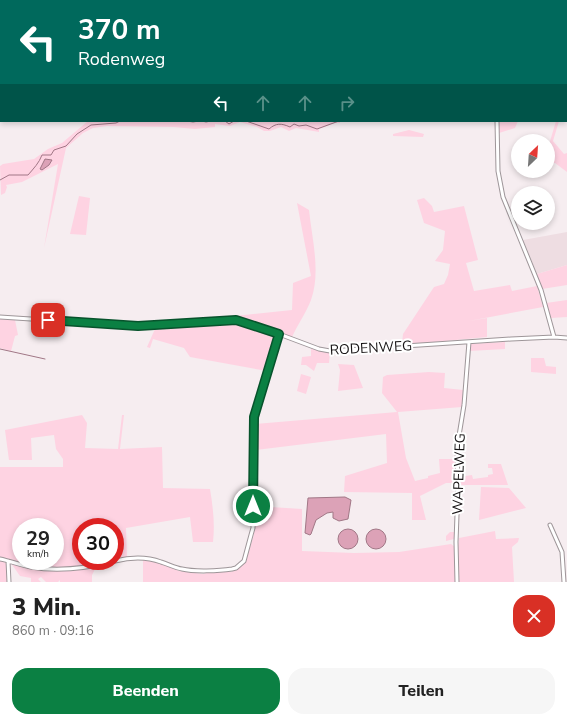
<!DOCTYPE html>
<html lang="de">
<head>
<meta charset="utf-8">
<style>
  body { margin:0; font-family:"Nunito Sans",sans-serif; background:#f6f6f6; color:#222; height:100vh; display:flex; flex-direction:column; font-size:15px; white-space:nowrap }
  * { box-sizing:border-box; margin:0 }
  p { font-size:13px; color:#767676 }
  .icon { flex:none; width:22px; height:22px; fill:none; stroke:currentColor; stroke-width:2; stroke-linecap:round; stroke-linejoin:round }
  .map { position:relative; height:582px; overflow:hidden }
  .sheet { display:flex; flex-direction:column; background:#fff; flex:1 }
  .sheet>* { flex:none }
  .guide { position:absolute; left:0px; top:0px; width:567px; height:122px; box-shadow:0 2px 6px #0003; background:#00695c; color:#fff; overflow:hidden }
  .needle { width:26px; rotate:25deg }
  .buttons { position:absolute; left:511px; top:134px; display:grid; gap:8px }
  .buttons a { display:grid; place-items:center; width:44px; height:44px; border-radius:50%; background:#fff; box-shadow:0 2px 6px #0003; font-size:20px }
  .speed { position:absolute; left:12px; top:518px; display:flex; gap:8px; font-size:20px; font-weight:700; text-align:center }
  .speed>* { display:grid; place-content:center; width:52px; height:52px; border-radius:50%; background:#fff; box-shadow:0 2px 6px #0003; line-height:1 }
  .speed small { font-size:10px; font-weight:400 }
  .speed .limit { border:6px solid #d22; background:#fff; color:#111 }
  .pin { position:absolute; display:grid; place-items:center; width:34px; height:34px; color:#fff; margin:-17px; border-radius:8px; box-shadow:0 2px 6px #0006 }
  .me { position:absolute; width:44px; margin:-22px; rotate:0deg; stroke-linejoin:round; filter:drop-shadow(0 0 3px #0008) }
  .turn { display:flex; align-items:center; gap:14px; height:84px; padding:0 12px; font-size:18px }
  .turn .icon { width:52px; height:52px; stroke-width:2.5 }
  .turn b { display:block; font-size:28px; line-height:34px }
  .lanes { display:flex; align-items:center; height:38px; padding:0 12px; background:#0003; justify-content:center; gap:20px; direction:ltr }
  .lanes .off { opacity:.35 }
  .round { display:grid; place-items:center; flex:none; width:42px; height:42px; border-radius:16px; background:#f6f6f6 }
  .head { display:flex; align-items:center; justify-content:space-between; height:68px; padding:0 12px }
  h1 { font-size:24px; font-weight:800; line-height:30px }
  .button { display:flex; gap:8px; margin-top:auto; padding:8px 12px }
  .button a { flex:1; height:46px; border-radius:16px; background:#0b8043; color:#fff; font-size:16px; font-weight:800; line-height:46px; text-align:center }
  .button a+a { background:#f6f6f6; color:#222 }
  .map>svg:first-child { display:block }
</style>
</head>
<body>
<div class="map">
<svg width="567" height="582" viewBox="0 0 567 582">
  <rect width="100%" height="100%" fill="#f6edf0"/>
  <!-- built -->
  <path fill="#eedde2" d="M567 232V265L537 274 523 240Z"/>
  <!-- green -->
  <path fill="#fed3e2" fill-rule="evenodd" d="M0 0H18L1 1 0 46Z
    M489 0H567V28L566 1Z
    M88 121H320V122L340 121V123H335L319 129V132L296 128 289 131 281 127 270 131H264L257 127 240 122 230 126 215 124V127L195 129 174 127 107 126 93 128 83 133 66 148 44 248 58 164 22 182 6 185 7 187 5 193 1 195 0 166 3 164 34 159 48 149 62 143Z
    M499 121H518L515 128 499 133Z
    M556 121H559L553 141 564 154 567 153V172L555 163H549L548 162V148Z
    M409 130 424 134 423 137 393 136V134Z
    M79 196 90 198 86 235 70 234Z
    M424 198 432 206 434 212 464 206 478 260 466 263 474 291 510 285 512 291 537 286 543 307 469 321 487 318V337L404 345 402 343 403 334 434 287 444 284 448 275 450 264 435 261 443 250 445 231 424 223 417 200Z
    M297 203 309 210C312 239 321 272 311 300 306 313 298 324 292 337L278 331 267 371 190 357 184 348 153 339 150 348 147 347 155 329 223 323 234 316 292 310 293 283 311 276Z
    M567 265V285L542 289 537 274Z
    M567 300V317L551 318 546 303Z
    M0 319 15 320 18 335 15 336 11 351 0 348Z
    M505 342V349L469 351 470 344Z
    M311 349 330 352 329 363H317L314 371 306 365H301L302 357 311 356Z
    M531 358H544L546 366 556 367V374L531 372Z
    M338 364 354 365 363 388 338 391 340 370Z
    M429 372 445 373 444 388 463 390 462 407 398 412 406 458 415 481 428 478V476L440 473 439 459H454L456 461 457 483H446L420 496 426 520H412V493L344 492 345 476 387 463 386 434 256 450 255 424 397 412 382 393 383 377 387 375Z
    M301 374 311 377 306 394 297 391Z
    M82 415 87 423 85 448 118 449 122 415H124L120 449 162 447 163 488 210 489C213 507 215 524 213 542H193L190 517 126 528 127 557 115 560V527H81V561H111L97 565 92 575V582H60V580L58 582H46L41 577 38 579 41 582H31V578L20 576 8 559 0 557V467H63V459L56 449 54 435 31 438 32 460H9L5 430ZM21 527H55V561H21Z
    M488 464H501L508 485H460L459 477 472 475 473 479 488 477V475L493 474 492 468H488Z
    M481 487 509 488 526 508 479 520Z
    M255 506 302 509V551L354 553 399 552 451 544 455 547 458 546 459 538 495 531 496 539 519 538 518 542 512 547 514 582H143V560L162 563 179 571 203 574 221 570 231 572 245 562 254 535Z
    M450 532H456L454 539 446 541V536Z
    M0 560 6 563 8 567V582H0Z"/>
  <!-- water -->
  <path fill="#dca2b7" stroke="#a17786" d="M45 159 52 160 49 165 42 170 40 169Z
    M345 497 351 500 348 519 339 521 333 518V512L327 513 316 520 311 534 310 535 305 533 308 498Z
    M338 539a10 10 0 1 1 20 0a10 10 0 1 1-20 0Z
    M366 539a10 10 0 1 1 20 0a10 10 0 1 1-20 0Z"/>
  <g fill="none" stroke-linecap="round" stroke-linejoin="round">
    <!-- stream -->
    <path stroke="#a17786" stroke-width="1" d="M493 1 494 0
      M0 69 1 65
      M0 91 1 87
      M187 121 193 122 199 121
      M202 121 206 122 211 121
      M225 121 229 124 234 121
      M246 121 269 129C276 123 281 123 290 127L294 124 299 126 306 125 317 129 339 121
      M0 180 9 175H28C34 168 39 163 42 155H51L54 150 66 146 77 134 91 125 116 123 120 121
      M0 349 45 359"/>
    <defs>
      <path id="street" d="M342 0V1
        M486 0V1
        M497 121 498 171 503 197 541 290 554 337
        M0 317 138 326 237 320 279 334 319 349 330 351 511 339 554 337 567 338
        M550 525 562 552 564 582
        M0 559C10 561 20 565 31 567 59 572 88 568 115 561
        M8 561 9 582
        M115 561C131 557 145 556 161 562 168 564 175 568 182 569 194 572 219 571 232 569L236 568 244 561 251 535 253 528 254 417 279 334
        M457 582 456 542 458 488 457 448 464 405 469 342"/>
      <path id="secondary" d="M20 1 21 0
        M0 79 1 76"/>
    </defs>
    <!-- street casing -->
    <use href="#street" stroke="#9e9699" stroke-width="5"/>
    <!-- secondary casing -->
    <use href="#secondary" stroke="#9e9699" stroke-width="6"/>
    <!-- street -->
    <use href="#street" stroke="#fff" stroke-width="3"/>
    <!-- secondary -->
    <use href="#secondary" stroke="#f1d8e2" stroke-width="4.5"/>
  </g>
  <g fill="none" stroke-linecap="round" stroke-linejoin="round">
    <defs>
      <path id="route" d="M48 320 138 326 236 320 279 334 254 417 253 506"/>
    </defs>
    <!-- route casing -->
    <use href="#route" stroke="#07532c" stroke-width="10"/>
    <!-- route -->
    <use href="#route" stroke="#0b8043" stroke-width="7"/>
  </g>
  <g text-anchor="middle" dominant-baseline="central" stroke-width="4" stroke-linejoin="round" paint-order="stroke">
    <!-- street labels -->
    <g font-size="14" fill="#161314" stroke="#fff">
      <text transform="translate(371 348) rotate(-3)">RODENWEG</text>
      <text transform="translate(459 474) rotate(-88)">WAPELWEG</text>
    </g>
  </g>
</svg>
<div class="buttons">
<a><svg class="needle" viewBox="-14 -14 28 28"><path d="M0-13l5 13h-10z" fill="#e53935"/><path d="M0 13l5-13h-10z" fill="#767676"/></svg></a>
<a><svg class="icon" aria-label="layers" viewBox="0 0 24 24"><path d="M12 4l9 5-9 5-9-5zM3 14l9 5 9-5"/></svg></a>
</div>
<div class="speed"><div>29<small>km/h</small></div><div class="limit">30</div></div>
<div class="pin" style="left:48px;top:320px;background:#d93025"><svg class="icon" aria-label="arrive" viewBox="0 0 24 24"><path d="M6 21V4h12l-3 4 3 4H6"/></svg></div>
<svg class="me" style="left:253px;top:506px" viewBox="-20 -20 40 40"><circle r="17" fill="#0b8043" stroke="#fff" stroke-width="3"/><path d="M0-11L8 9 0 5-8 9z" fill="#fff"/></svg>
<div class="guide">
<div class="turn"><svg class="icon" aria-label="left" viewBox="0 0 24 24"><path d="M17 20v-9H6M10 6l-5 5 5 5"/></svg><div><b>370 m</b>Rodenweg</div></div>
<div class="lanes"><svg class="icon" aria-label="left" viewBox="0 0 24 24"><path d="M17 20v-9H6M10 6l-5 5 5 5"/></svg><svg class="icon off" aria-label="ahead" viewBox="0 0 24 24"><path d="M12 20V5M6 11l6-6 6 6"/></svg><svg class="icon off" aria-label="ahead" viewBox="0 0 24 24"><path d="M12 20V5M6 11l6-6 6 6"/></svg><svg class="icon off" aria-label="right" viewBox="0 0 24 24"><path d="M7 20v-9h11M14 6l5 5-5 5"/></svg></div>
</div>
</div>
<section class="sheet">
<div class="head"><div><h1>3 Min.</h1><p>860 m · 09:16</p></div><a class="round" style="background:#d93025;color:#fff"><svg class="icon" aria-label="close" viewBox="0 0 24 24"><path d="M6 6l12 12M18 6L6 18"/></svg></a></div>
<div class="button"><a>Beenden</a><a>Teilen</a></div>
</section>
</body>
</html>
